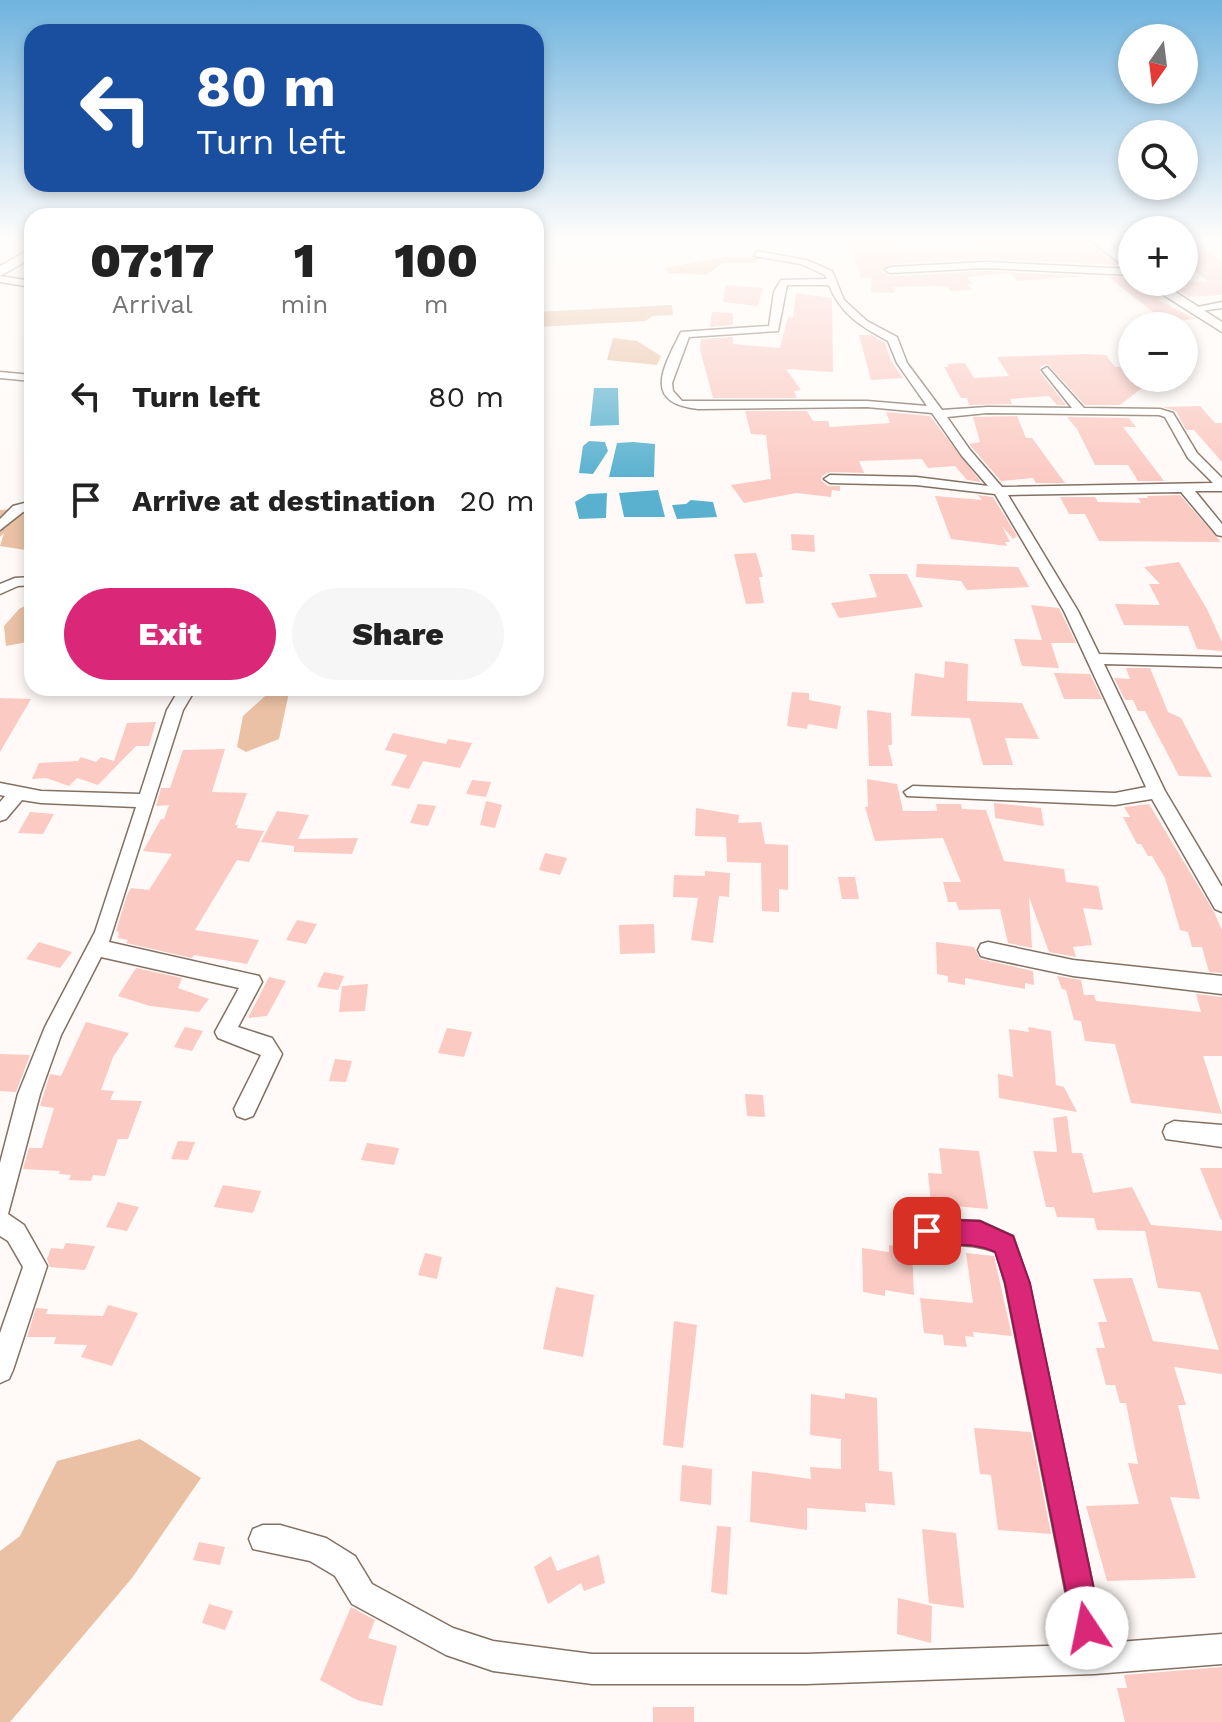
<!DOCTYPE html>
<html lang="en">
<head>
<meta charset="utf-8">
<style>
  body { margin:0; font-family:"Work Sans",sans-serif; background:#f6f6f6; color:#222; height:100vh; display:flex; flex-direction:column; font-size:30px; white-space:nowrap }
  * { box-sizing:border-box; margin:0 }
  p { font-size:26px; color:#767676 }
  .icon { flex:none; width:44px; height:44px; fill:none; stroke:currentColor; stroke-width:2; stroke-linecap:round; stroke-linejoin:round }
  .map { position:relative; flex:1; overflow:hidden }
  .drawer { position:absolute; left:24px; top:208px; width:520px; height:488px; display:flex; flex-direction:column; background:#fff; border-radius:24px; box-shadow:0 4px 12px #0003 }
  .drawer>* { flex:none }
  .banner { position:absolute; left:24px; top:24px; width:520px; height:168px; border-radius:24px; box-shadow:0 4px 12px #0003; background:#1a4fa0; color:#fff; overflow:hidden }
  .needle { width:52px; rotate:194deg }
  .tools { position:absolute; left:1118px; top:24px; display:grid; gap:16px }
  .tools a { display:grid; place-items:center; width:80px; height:80px; border-radius:50%; background:#fff; box-shadow:0 4px 12px #0003; font-size:40px }
  .pin { position:absolute; display:grid; place-items:center; width:68px; height:68px; color:#fff; margin:-34px; border-radius:16px; box-shadow:0 4px 12px #0006 }
  .me { position:absolute; width:88px; margin:-44px; rotate:349deg; stroke-linejoin:round; filter:drop-shadow(0 0 6px #0008) }
  .turn { display:flex; align-items:center; gap:28px; height:168px; padding:0 40px; font-size:36px }
  .turn .icon { width:104px; height:104px; stroke-width:2.5 }
  .turn b { display:block; font-size:56px; line-height:68px }
  .eta { display:flex; justify-content:space-evenly; align-items:center; height:136px; text-align:center }
  .eta b { font-size:48px; font-weight:800; line-height:56px }
  .button { display:flex; gap:16px; margin-top:auto; padding:16px 40px }
  .button a { flex:1; height:92px; border-radius:48px; background:#db2777; color:#fff; font-size:32px; font-weight:800; line-height:92px; text-align:center }
  .button a+a { background:#f6f6f6; color:#222 }
  ul { padding:0; list-style:none }
  li { display:flex; align-items:center; gap:24px; height:104px; padding:0 40px }
  li div { flex:1 }
  li b { display:block; font-size:30px }
  li em { font-style:normal }
  .map>svg:first-child { display:block }
</style>
</head>
<body>
<div class="map">
<svg width="1222" height="1722" viewBox="0 0 1222 1722">
  <rect width="100%" height="100%" fill="#fffaf7"/>
  <!-- green -->
  <path fill="#eac1a4" d="M723 257 758 258 756 263H723L706 275 669 273 665 268Z
    M672 305 673 315 653 316 645 321 536 327V312Z
    M613 338 637 341 661 356 657 365 607 360Z
    M32 508V551L0 546 4 533 0 537V510Z
    M32 602V634L27 642 6 646 4 626 19 609Z
    M274 688H290L279 739 246 752 237 747 243 716Z
    M140 1439 201 1478 132 1578 10 1722H0V1551L20 1536 57 1461Z"/>
  <!-- water -->
  <path fill="#59b1cf" d="M594 388H618L619 425 590 426Z
    M589 441 605 442 608 451 593 474 579 473 583 446Z
    M633 442 655 444 654 477H609L617 443Z
    M658 490 665 517H624L619 493Z
    M607 493 606 518 579 519 575 502 588 494Z
    M691 500 713 502 717 517 677 519 672 505 686 504Z"/>
  <!-- building -->
  <path fill="#fbcac3" d="M982 238H1085L1118 265 986 259 890 264 882 271 890 276 986 271 1090 276 1017 281 1010 273 967 277 973 284H968L972 290 950 291 947 286 893 287 894 293 871 292 872 278H861L848 240H895L902 248 981 249Z
    M1184 238H1192L1222 262V295L1189 297 1166 282H1208L1184 262Z
    M1108 277 1132 278V282H1140L1164 299H1157L1195 319 1165 321Z
    M726 285 763 288 758 306 723 302Z
    M796 293 832 298 833 372 786 369 801 390 794 391 797 398H713L700 350 701 339 733 337V344L780 348 788 317 793 318Z
    M712 312 733 313V325L710 327Z
    M859 335H871L885 343 891 361 903 378 871 380Z
    M1086 354 1106 355 1115 367 1128 366 1132 378H1139L1146 385 1120 405H1085L1047 364 1040 367V372L1066 405H1057L1049 396 1010 399 1012 404 969 405 967 398H961L944 367H949L947 364 965 363 974 378 1009 376 997 357Z
    M1200 406 1215 423H1222V462L1194 430H1186L1176 411 1163 407Z
    M745 411H807L813 421H828L830 427 890 423 886 412 930 416 981 482 967 480 955 466 928 468 922 459 859 461 864 473 830 472 822 476 821 480 828 486H840V491L832 490 831 497 796 493 744 503 731 485 771 479 766 435 751 434Z
    M1017 416 1026 438H1032L1065 483H1036L1033 478 1001 481 969 444 980 442 973 417Z
    M1067 417 1129 418 1136 427H1123L1164 481H1138L1128 465H1095L1077 429Z
    M978 495 993 497 1017 536 1013 539 1002 526 1010 542H1005L1007 546 951 539 935 496 982 500Z
    M1180 495 1221 542 1099 541 1085 514H1069L1060 497H1095L1098 502 1141 503 1138 498H1148L1147 496Z
    M791 534 814 535 815 552 792 550Z
    M756 553 763 577H759L764 603 746 604 734 554Z
    M1179 562 1207 609 1222 642V651L1197 649 1188 626 1124 625 1115 604 1160 605 1149 584H1160L1144 567Z
    M917 564 1018 567 1029 587 967 590 961 581 916 577Z
    M869 574H907L923 607 839 618 831 603 877 597Z
    M1031 605 1059 608 1076 643H1051L1059 668 1022 666 1014 639 1042 640Z
    M945 661 968 664 967 701 1022 703 1039 739 1005 738 1013 765H983L970 718 911 716 915 673 944 678Z
    M1126 668H1150L1168 712 1181 718 1212 777 1179 776 1145 711H1138L1133 700H1125L1114 678 1130 679Z
    M1054 673 1090 674 1102 699H1064Z
    M792 692 809 693V700L841 706 837 729 808 724 807 729 787 726Z
    M0 698 31 699 0 752Z
    M867 710 891 713 892 745H888L893 766H869Z
    M156 722 149 746H136L98 785 77 778 69 786 46 778 32 779 39 763 78 761 81 757 96 762 101 757 114 761 127 723Z
    M393 733 446 744 448 739 472 743 460 768 423 761 409 789 391 785 407 755 385 750Z
    M225 749 212 792 247 793 235 825H238L237 828 264 831 249 862 237 860 195 930 259 940 247 964 194 955 192 958 126 943 128 940 118 938 119 932 116 931 127 895 131 888 149 890 172 854 143 851 161 819H164L169 805 156 806 161 788H170L183 750Z
    M867 779 897 784 903 811H937L936 804H961L962 809 986 810 1004 861 1064 869 1066 882 1098 886 1103 910 1083 908 1092 945 1073 947 1076 957 1049 952 1029 897 1032 948 1008 943 1000 909 959 910 956 902H948L943 882H961L943 838 875 841 865 807H868Z
    M472 780 491 782 486 797 466 794Z
    M486 801 502 805 495 828 480 825Z
    M994 803 1041 808 1044 826 995 818Z
    M418 804 436 806 428 826 410 823Z
    M1149 804 1214 912 1222 930V973L1209 972 1202 947H1192L1188 932 1180 930 1165 878 1152 856H1148L1141 844H1137L1123 817H1130L1124 807Z
    M696 808 739 815 738 823 761 822 765 844 788 845V890L779 889V912L762 911 761 863 727 862 726 837 695 836Z
    M277 811 309 815 298 839 358 838 352 854 294 852V846L261 842Z
    M30 812 54 814 43 834 18 833Z
    M545 853 567 858 560 875 539 870Z
    M705 871 730 873 729 897 719 896 713 943 691 940 698 898 673 897 674 875 705 876Z
    M838 877H855L859 899H842Z
    M297 920 317 924 306 944 286 940Z
    M654 924 655 953 620 954 619 925Z
    M39 942 72 952 60 968 26 959Z
    M936 942 974 947 980 959 1033 971 1034 985 1025 983V989L965 978V985L948 982V976L937 974Z
    M136 968 182 978 178 988 209 999 199 1012 150 1006 118 996Z
    M324 972 344 976 338 990 317 987Z
    M1057 976 1081 980 1084 995H1094L1096 1001 1201 1012 1196 994 1222 997V1056H1203L1222 1114 1131 1103 1115 1044 1085 1041 1081 1021 1074 1020 1066 990 1062 989Z
    M269 977 286 981 267 1016 248 1018Z
    M368 984 365 1011 339 1012 342 986Z
    M86 1022 129 1033 113 1057 101 1090 114 1091 110 1100 142 1101 128 1139H118L105 1176 93 1175 91 1181 69 1180 71 1175 59 1174 60 1171 23 1169 29 1148H42L54 1108 40 1106 50 1074 61 1076Z
    M185 1027 203 1031 192 1051 174 1047Z
    M1028 1027 1051 1031 1056 1085 1064 1087 1077 1112 999 1098 998 1074 1013 1077 1009 1029 1029 1032Z
    M447 1028 472 1032 464 1057 438 1053Z
    M0 1054 30 1055 16 1092 0 1091Z
    M335 1059 352 1061 346 1082 329 1081Z
    M745 1094 763 1095 765 1117 747 1116Z
    M1067 1116 1072 1153H1082L1093 1193 1132 1187 1151 1225 1222 1231V1374L1174 1367 1186 1405H1178L1200 1499 1170 1497 1196 1578 1107 1581 1086 1506 1139 1504 1128 1463 1138 1464 1126 1403H1120L1115 1385H1106L1096 1348H1105L1098 1322H1107L1093 1279 1132 1278 1153 1341 1219 1350 1200 1292 1158 1288 1145 1231 1097 1230 1094 1218 1057 1217 1054 1207H1046L1033 1151 1057 1152 1053 1118Z
    M178 1141 195 1142 188 1160 171 1159Z
    M367 1143 399 1148 394 1165 361 1160Z
    M939 1148 979 1151 988 1209 931 1204 928 1173 942 1174Z
    M1200 1168H1222V1220H1221Z
    M223 1185 261 1191 253 1213 214 1207Z
    M118 1202 139 1207 127 1231 106 1227Z
    M66 1243 95 1246 85 1270 50 1267 47 1259 51 1248 63 1249Z
    M889 1245 912 1249 914 1295 885 1290V1296L863 1292 862 1248 889 1252Z
    M425 1253 442 1257 437 1279 418 1275Z
    M966 1253 994 1256 1012 1336 973 1332 974 1337 965 1336 967 1347 944 1345 943 1335 924 1333 920 1298 973 1303Z
    M556 1287 594 1295 583 1357 543 1349Z
    M108 1305 138 1313 112 1366 81 1357 87 1345 54 1344 56 1337H27L36 1308 48 1309 46 1314 103 1316Z
    M674 1321 697 1325 683 1448 663 1445Z
    M845 1393 877 1398 879 1471 892 1472 895 1505 865 1503 866 1512 807 1508V1530L750 1522 752 1471 811 1479 810 1467 841 1469V1439L810 1435 811 1394 845 1399Z
    M974 1428 1031 1432 1051 1534 998 1530 991 1475 980 1474Z
    M682 1465 712 1469 711 1505 680 1501Z
    M717 1526 731 1527 727 1595 711 1592Z
    M922 1529 956 1533 964 1608 929 1603Z
    M199 1542 225 1547 220 1565 193 1560Z
    M599 1555 605 1583 584 1591 581 1583 548 1604 534 1567 551 1556 557 1571Z
    M898 1598 932 1606 931 1643 897 1634Z
    M209 1604 233 1611 225 1630 202 1623Z
    M351 1607 375 1620 368 1638 397 1646 382 1706 357 1700 320 1680Z
    M1222 1667V1722H1125L1117 1688H1127L1124 1675Z
    M653 1707H694V1722H653Z"/>
  <g fill="none" stroke-linecap="round" stroke-linejoin="round">
    <defs>
      <path id="street" d="M757 251 806 260 832 271 844 300 867 321 897 337 907 363 942 410 987 407 1072 408 1042 370 1047 367 1084 408 1160 409 1173 413 1197 453 1222 478V491H1195L1222 524V536L1217 535 1181 492 1008 495 1078 611 1099 654 1222 657V667L1104 664 1165 791 1222 887V912L1215 909 1152 799 1115 805 907 796 904 792 913 786 1115 793 1146 787 1064 611 995 494 916 485 830 483 824 479 830 475 916 477 988 486 962 456 932 413 867 407 698 409C642 403 663 368 681 332L769 326 774 292 781 280 827 279 825 275 801 264 754 256ZM787 285H829C840 314 862 327 888 341L897 363 927 406 867 401H682L673 391 672 383 689 337 778 331ZM987 413 1159 415 1165 417 1188 458 1213 483 1002 487 970 450 947 417Z
        M986 262 1132 269V275L986 268 890 273 885 270 890 267Z
        M0 276 32 281V287L0 282Z
        M1222 302V308L1193 312 1188 309Z
        M0 372 32 375V381L0 378Z
        M32 501V509L23 512 0 530V519L13 506Z
        M32 577V585L18 586 0 594V584L15 578Z
        M180 688H196L183 710 109 942 259 976 262 982 238 1027 272 1038 282 1054 253 1116 245 1119 237 1116 234 1109 261 1055 218 1038 215 1032 239 988 101 957 61 1035 40 1094 8 1214 24 1225 47 1266 13 1370 9 1379 0 1383V1333L23 1267 8 1241 0 1236V1163L18 1094 45 1027 95 932 136 807 41 803 22 800 6 819 0 821V802L5 796 0 795V783L41 791 140 794 167 710Z
        M988 942 1073 960 1222 976V994L1073 976 988 958 981 956 978 950 981 944Z
        M1174 1121 1222 1125V1147L1166 1139 1163 1132 1166 1125Z
        M927 1219 980 1221 1013 1236 1029 1283 1105 1643 1222 1634V1664L1094 1674 806 1684H592L493 1671 446 1655 352 1604 335 1576 310 1561 253 1549 249 1539 253 1529 263 1525H280L326 1538 355 1556 372 1584 453 1628 493 1641 592 1654H806L1076 1645 1005 1283 996 1252C971 1241 943 1249 919 1239L915 1231 919 1223Z"/>
      <path id="secondary" d="M1088 238H1102L1132 262V273Z
        M32 248V258L0 276V266Z
        M1143 282H1160L1222 322V332Z"/>
    </defs>
    <!-- street casing -->
    <use href="#street" stroke="#837062" stroke-width="3"/>
    <!-- secondary casing -->
    <use href="#secondary" stroke="#837062" stroke-width="3"/>
    <!-- street -->
    <use href="#street" fill="#fff" fill-rule="evenodd"/>
    <!-- secondary -->
    <use href="#secondary" fill="#fff" fill-rule="evenodd"/>
  </g>
  <!-- sky -->
  <linearGradient id="sky" x2="0" y2="1"><stop stop-color="#6fb3de"/><stop offset="0.5" stop-color="#fffdfb"/><stop offset="1" stop-color="#fffdfb" stop-opacity="0"/></linearGradient>
  <rect width="1222" height="479" fill="url(#sky)"/>
  <!-- route -->
  <path fill="#db2777" stroke="#8e194d" stroke-width="2" d="M927 1219 980 1221 1013 1236 1030 1283 1102 1628 1098 1638 1087 1643 1077 1638 1073 1628 1005 1283 995 1252C968 1239 944 1250 919 1240L916 1231 919 1223Z"/>
</svg>
<div class="tools">
<a><svg class="needle" viewBox="-14 -14 28 28"><path d="M0-13l5 13h-10z" fill="#e53935"/><path d="M0 13l5-13h-10z" fill="#767676"/></svg></a>
<a><svg class="icon" aria-label="search" viewBox="0 0 24 24"><circle cx="10" cy="10" r="6"/><path d="M15 15l6 6"/></svg></a>
<a>+</a>
<a>−</a>
</div>
<div class="pin" style="left:927px;top:1231px;background:#d93025"><svg class="icon" aria-label="arrive" viewBox="0 0 24 24"><path d="M6 21V4h12l-3 4 3 4H6"/></svg></div>
<svg class="me" style="left:1087px;top:1628px" viewBox="-20 -20 40 40"><circle r="19" fill="#fff"/><path d="M0-13L10 11 0 6-10 11z" fill="#db2777"/></svg>
<div class="banner">
<div class="turn"><svg class="icon" aria-label="left" viewBox="0 0 24 24"><path d="M17 20v-9H6M10 6l-5 5 5 5"/></svg><div><b>80 m</b>Turn left</div></div>
</div>
<section class="drawer">
<div class="eta">
<div><b>07:17</b><p>Arrival</p></div>
<div><b>1</b><p>min</p></div>
<div><b>100</b><p>m</p></div>
</div>
<ul>
<li><svg class="icon" aria-label="left" viewBox="0 0 24 24"><path d="M17 20v-9H6M10 6l-5 5 5 5"/></svg><div><b>Turn left</b></div><em>80 m</em></li>
<li><svg class="icon" aria-label="arrive" viewBox="0 0 24 24"><path d="M6 21V4h12l-3 4 3 4H6"/></svg><div><b>Arrive at destination</b></div><em>20 m</em></li>
</ul>
<div class="button"><a>Exit</a><a>Share</a></div>
</section>
</div>
</body>
</html>
